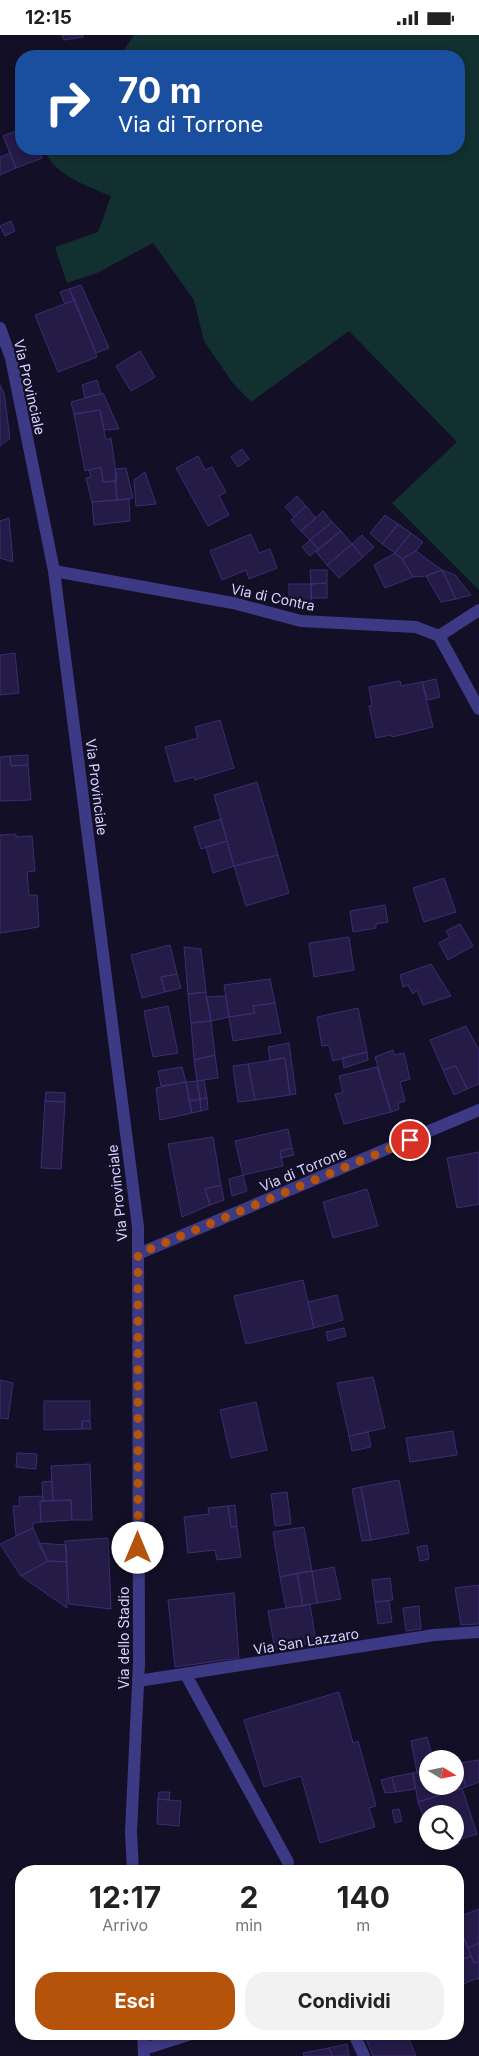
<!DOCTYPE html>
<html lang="it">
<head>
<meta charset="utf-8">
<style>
  body { margin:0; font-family:Inter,sans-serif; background:#f2f2f2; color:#222; height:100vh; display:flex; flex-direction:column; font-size:19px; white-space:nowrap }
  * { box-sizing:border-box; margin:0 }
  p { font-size:16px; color:#767676 }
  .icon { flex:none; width:28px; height:28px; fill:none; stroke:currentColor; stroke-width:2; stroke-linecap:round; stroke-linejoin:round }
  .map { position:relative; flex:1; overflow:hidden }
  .sheet { position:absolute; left:15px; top:1830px; width:449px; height:175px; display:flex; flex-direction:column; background:#fff; border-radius:20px; box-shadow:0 2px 8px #0003 }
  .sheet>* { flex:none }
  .top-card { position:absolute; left:15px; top:15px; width:450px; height:105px; border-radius:20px; box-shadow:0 2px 8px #0003; background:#1a4fa0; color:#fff; overflow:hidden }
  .needle { width:32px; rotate:100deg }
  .fabs { position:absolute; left:419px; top:1715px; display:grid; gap:10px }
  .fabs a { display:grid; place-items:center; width:45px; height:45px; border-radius:50%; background:#fff; box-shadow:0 2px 8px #0003; font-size:25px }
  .pin { position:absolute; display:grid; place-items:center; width:42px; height:42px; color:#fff; margin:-21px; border:2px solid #fff; border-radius:50%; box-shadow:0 1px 5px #0007 }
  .me { position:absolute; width:55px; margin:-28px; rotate:0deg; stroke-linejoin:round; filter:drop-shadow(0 0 4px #0008) }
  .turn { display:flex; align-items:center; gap:18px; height:105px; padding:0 20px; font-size:22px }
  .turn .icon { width:65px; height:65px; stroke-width:2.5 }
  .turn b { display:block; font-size:35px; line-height:42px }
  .eta { display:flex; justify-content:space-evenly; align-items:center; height:85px; text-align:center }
  .eta b { font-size:30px; font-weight:700; line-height:35px }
  .button { display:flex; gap:10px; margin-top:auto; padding:10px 20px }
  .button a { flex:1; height:58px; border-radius:20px; background:#b45309; color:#fff; font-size:20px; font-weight:700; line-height:58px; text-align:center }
  .button a+a { background:#f2f2f2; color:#222 }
  .status { display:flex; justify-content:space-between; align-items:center; height:35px; padding:0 25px; background:#fff; direction:ltr }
  .status svg { height:14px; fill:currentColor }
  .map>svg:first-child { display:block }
</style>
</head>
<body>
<div class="status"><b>12:15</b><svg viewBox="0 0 49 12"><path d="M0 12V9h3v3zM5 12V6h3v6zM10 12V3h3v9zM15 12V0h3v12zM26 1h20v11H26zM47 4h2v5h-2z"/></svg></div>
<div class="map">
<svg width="479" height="2021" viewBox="0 0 479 2021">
  <rect width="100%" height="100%" fill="#130f26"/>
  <!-- green -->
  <path fill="#12302f" d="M134 0H479V555L392 468 457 407 349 296 251 367 232 347 204 306 194 265 153 208 97 238 67 248 55 212 98 197 111 161C86 151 55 140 43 114H459V21H120Z"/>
  <!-- building -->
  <path fill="#241b47" stroke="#3b2d73" d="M62 0H83V2L64 5Z
    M21 94V114H39L42 123 16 133 3 101Z
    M10 118 16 133 0 140V122Z
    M11 186 15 196 5 201 0 191Z
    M81 250 109 313 96 318 69 254Z
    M69 254 75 265 65 269 60 257Z
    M75 265 97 322 58 337 35 280Z
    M140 316 155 342 131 356 116 331Z
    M97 345 101 359 85 363 82 350Z
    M0 350 4 358 10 403 0 411Z
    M103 358 119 394 104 395 100 375 74 379 71 367Z
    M100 375 106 405 111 403 117 446 103 447 101 432 85 436 74 379Z
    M242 414 249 424 238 432 231 422Z
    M198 421 205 435 212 432 226 457 219 461 229 480 208 491 176 433Z
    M101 432 103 447 115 446 117 465 92 467 86 443 91 442 89 435Z
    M126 433 133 463 117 465 115 434Z
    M145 437 156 469 136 471 134 445Z
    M297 461 306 471 294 482 285 472Z
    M129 464 130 486 94 490 92 467Z
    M306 471 316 483 301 496 291 485Z
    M323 476 332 487 310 505 301 496Z
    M385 480 398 489 382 509 370 498Z
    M9 483 13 527 0 523V486Z
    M332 487 341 496 318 514 310 505Z
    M398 489 411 498 395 518 382 509Z
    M341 496 352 509 327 530 316 517Z
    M411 498 423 507 416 516 402 524 395 518Z
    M251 499 259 518 270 514 277 533 249 544 246 535 222 545 210 516Z
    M362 500 374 512 363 522 352 509Z
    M310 505 318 514 310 521 302 512Z
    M352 509 363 522 339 543 327 530Z
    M416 516 442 535 426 541 413 542 402 524Z
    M395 518 402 524 413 542 385 553 374 530Z
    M310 535H327V548L311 549Z
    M442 535 456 564 441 567 426 541Z
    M442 535 455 540 471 560 456 564Z
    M327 548V563H311V549Z
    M289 549H311L312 571H289Z
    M15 618 19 658 0 660V620Z
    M436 644 440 662 428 665 422 647Z
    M400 646 401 651 422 647 433 692 392 702 391 700 376 703 369 671 372 670 369 652Z
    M220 685 234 733 195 745 194 742 175 747 165 712 198 703 195 692Z
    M28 720V730L11 731 10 721Z
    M10 721 11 731 28 730 31 765 0 766V722Z
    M257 747 278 820 234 831 214 760Z
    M221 784 227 806 201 814 194 792Z
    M16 799V802L32 801 35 836 27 837 28 849 29 860H37L39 892 0 898V800Z
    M227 806 234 831 213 838 206 812Z
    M278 820 289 858 246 871 234 831Z
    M444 843 456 877 424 887 413 853Z
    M385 870 388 887 376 889V893L353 897 350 876Z
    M460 889 473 911 448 925 439 908 450 902 446 896Z
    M349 902 354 935 314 942 309 908Z
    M170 910 177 939 161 942 165 957 142 963 131 920Z
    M184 912 201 914 206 957 188 959Z
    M431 929 451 961 423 970 417 955 413 959 408 950 403 952 400 940Z
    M177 939 181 953 165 957 161 942Z
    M270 944 275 968 253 971 255 978 229 982 224 950Z
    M206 957 211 986 191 988 188 959Z
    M226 961 229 982 211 986 206 962Z
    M275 968 281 998 233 1006 229 982 255 978 253 971Z
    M168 971 178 1018 153 1022 144 976Z
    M358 973 367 1017 333 1026 329 1010 322 1011 317 982Z
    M211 986 215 1020 194 1025 191 988Z
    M466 991 479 1015V1049L467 1054 456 1031 443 1035 430 1005Z
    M289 1008 296 1059 290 1060 285 1023 270 1025 268 1012Z
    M393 1015 394 1020 404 1018 410 1044 400 1047 405 1066 398 1068 399 1074 391 1077 375 1022Z
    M367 1017 368 1025 344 1033 342 1023Z
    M215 1020 218 1043 197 1046 194 1025Z
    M285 1023 290 1060 255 1065 248 1029Z
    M248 1029 255 1065 238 1067 233 1031Z
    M456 1031 467 1054 454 1060 443 1035Z
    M182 1032 186 1047 161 1051 158 1036Z
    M377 1032 391 1077 344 1089 335 1059 343 1058 339 1041Z
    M204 1045 207 1063 200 1064 197 1046Z
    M197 1046 200 1064 189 1066 186 1047Z
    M186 1047 192 1078 160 1085 156 1053Z
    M46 1057 65 1058V1067L45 1066Z
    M207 1063 208 1074 201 1076 200 1064Z
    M200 1064 201 1076 192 1078 189 1066Z
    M45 1066 65 1067 61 1134 41 1133Z
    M288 1094 292 1113 280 1116 283 1131 243 1140 235 1106Z
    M213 1102 221 1150 205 1154 210 1170 182 1182 168 1109Z
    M292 1113 294 1120 281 1123 280 1116Z
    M479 1117V1169L457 1173 447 1123Z
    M243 1140 247 1156 232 1161 229 1144Z
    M221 1150 224 1165 210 1170 205 1154Z
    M367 1154 378 1191 333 1203 323 1167Z
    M303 1245 314 1293 246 1309 234 1261Z
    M337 1260 343 1285 314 1293 308 1267Z
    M344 1293 346 1301 328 1306 326 1297Z
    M373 1342 385 1393 349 1401 337 1348Z
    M0 1345 13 1348 8 1384 0 1383Z
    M44 1366H90V1386H82V1394L44 1395Z
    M256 1367 267 1415 231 1423 220 1375Z
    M82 1386H90L91 1394H82Z
    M453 1396 457 1420 410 1427 406 1403Z
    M368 1397 371 1412 352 1416 349 1401Z
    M17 1418 37 1419 36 1434 16 1432Z
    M90 1429 92 1485H72L71 1465 53 1466 51 1431Z
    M399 1445 409 1498 371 1505 361 1452Z
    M52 1446 53 1466H43L42 1447Z
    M361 1452 371 1505 362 1506 352 1454Z
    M287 1457 291 1489 275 1491 271 1459Z
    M43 1461V1466H40L41 1487 33 1488V1493L16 1501 13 1471H20L19 1462Z
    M71 1465 72 1485 41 1487 40 1466Z
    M235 1470 237 1491 231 1492 228 1471Z
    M228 1471 231 1492 237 1491 241 1522 217 1525 215 1515 188 1518 184 1482 209 1479 208 1473Z
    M304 1492 312 1536 280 1542 273 1497Z
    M33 1493 48 1526 21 1541 0 1509Z
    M108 1503 111 1574 69 1569 65 1506Z
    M38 1508 66 1510 67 1527 48 1526Z
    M427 1510 429 1524 420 1526 417 1512Z
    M48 1526 67 1527V1573L21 1541Z
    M334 1532 341 1564 317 1568 312 1536Z
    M312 1536 317 1568 303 1571 297 1538Z
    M297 1538 303 1571 286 1573 280 1542Z
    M390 1543 393 1565 375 1567 372 1545Z
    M479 1550V1589L461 1590 455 1553Z
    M234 1558 239 1623 175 1632 168 1565Z
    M389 1566 392 1587 378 1589 375 1567Z
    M310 1569 316 1607 275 1614 268 1576Z
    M419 1571 421 1594 406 1596 403 1573Z
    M339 1657 353 1708 358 1706 376 1771 369 1773 375 1792 320 1808 301 1741 264 1752 244 1685Z
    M427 1702 433 1724H428V1736L417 1737 411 1706Z
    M479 1725V1747L466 1752 459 1728Z
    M459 1728 466 1752 418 1767 413 1738 428 1736V1751H455V1729Z
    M413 1738 415 1754 396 1757 392 1742Z
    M392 1742 396 1757 385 1758 381 1745Z
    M462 1753 477 1799 458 1805 459 1809 441 1815 438 1806H455V1779H428V1794L418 1767Z
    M159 1757H170L169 1765 158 1764Z
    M158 1764 181 1766 179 1791 157 1789Z
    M399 1774 402 1786 395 1788 392 1775Z
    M479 1874V1908L468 1913 458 1888V1882Z
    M458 1888 471 1921 458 1926Z
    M479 1908V1926L474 1928 468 1913Z
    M471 1921 474 1928 479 1926V1945L478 1943 458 1951V1926Z
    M364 1999H407L416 2021H373Z
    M347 2009 349 2021H332L329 2013Z
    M329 2013 332 2021H304L303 2018Z"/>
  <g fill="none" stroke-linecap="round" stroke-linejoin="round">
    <!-- minor -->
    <path stroke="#3d3a85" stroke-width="12" d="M0 293 11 323 54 536 138 1192 139 1628 131 1797 133 1836
      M54 536 233 568 301 586 416 592 439 601 479 575
      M439 601 479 674
      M138 1219 479 1075
      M186 1640 288 1827
      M138 1646 434 1600 479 1597
      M143 1999 144 2021
      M354 1999 364 2021
      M144 2014 191 1999"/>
  </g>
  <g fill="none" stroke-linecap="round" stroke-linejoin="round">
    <!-- route -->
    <path stroke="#b45309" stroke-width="9" stroke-dasharray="0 16.2" d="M138 1513V1219L410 1105"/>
  </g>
  <g text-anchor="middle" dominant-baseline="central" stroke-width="4.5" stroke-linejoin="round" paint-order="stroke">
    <!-- street labels -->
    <g font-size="14" fill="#d9d4ff" stroke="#130f26">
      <text transform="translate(30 352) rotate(77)">Via Provinciale</text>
      <text transform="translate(273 562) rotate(12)">Via di Contra</text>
      <text transform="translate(97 752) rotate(83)">Via Provinciale</text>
      <text transform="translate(303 1134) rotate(-23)">Via di Torrone</text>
      <text transform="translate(117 1158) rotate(-96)">Via Provinciale</text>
      <text transform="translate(123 1603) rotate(-90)">Via dello Stadio</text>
      <text transform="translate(306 1606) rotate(-9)">Via San Lazzaro</text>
    </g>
  </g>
</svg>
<div class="fabs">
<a><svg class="needle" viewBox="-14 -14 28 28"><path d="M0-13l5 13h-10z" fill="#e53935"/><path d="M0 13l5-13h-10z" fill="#767676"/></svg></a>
<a><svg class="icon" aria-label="search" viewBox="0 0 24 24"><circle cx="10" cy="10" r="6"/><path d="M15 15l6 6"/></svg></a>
</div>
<div class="pin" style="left:410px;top:1105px;background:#d93025"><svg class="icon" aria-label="arrive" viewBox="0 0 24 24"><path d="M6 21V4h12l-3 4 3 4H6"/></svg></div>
<svg class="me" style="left:138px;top:1513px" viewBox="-20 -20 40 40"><circle r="19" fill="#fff"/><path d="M0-13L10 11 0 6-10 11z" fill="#b45309"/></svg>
<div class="top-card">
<div class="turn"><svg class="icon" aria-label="right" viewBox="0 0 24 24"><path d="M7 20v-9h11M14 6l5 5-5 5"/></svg><div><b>70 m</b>Via di Torrone</div></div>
</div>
<section class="sheet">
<div class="eta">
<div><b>12:17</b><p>Arrivo</p></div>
<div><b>2</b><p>min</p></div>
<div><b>140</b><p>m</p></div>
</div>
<div class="button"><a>Esci</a><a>Condividi</a></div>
</section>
</div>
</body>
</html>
